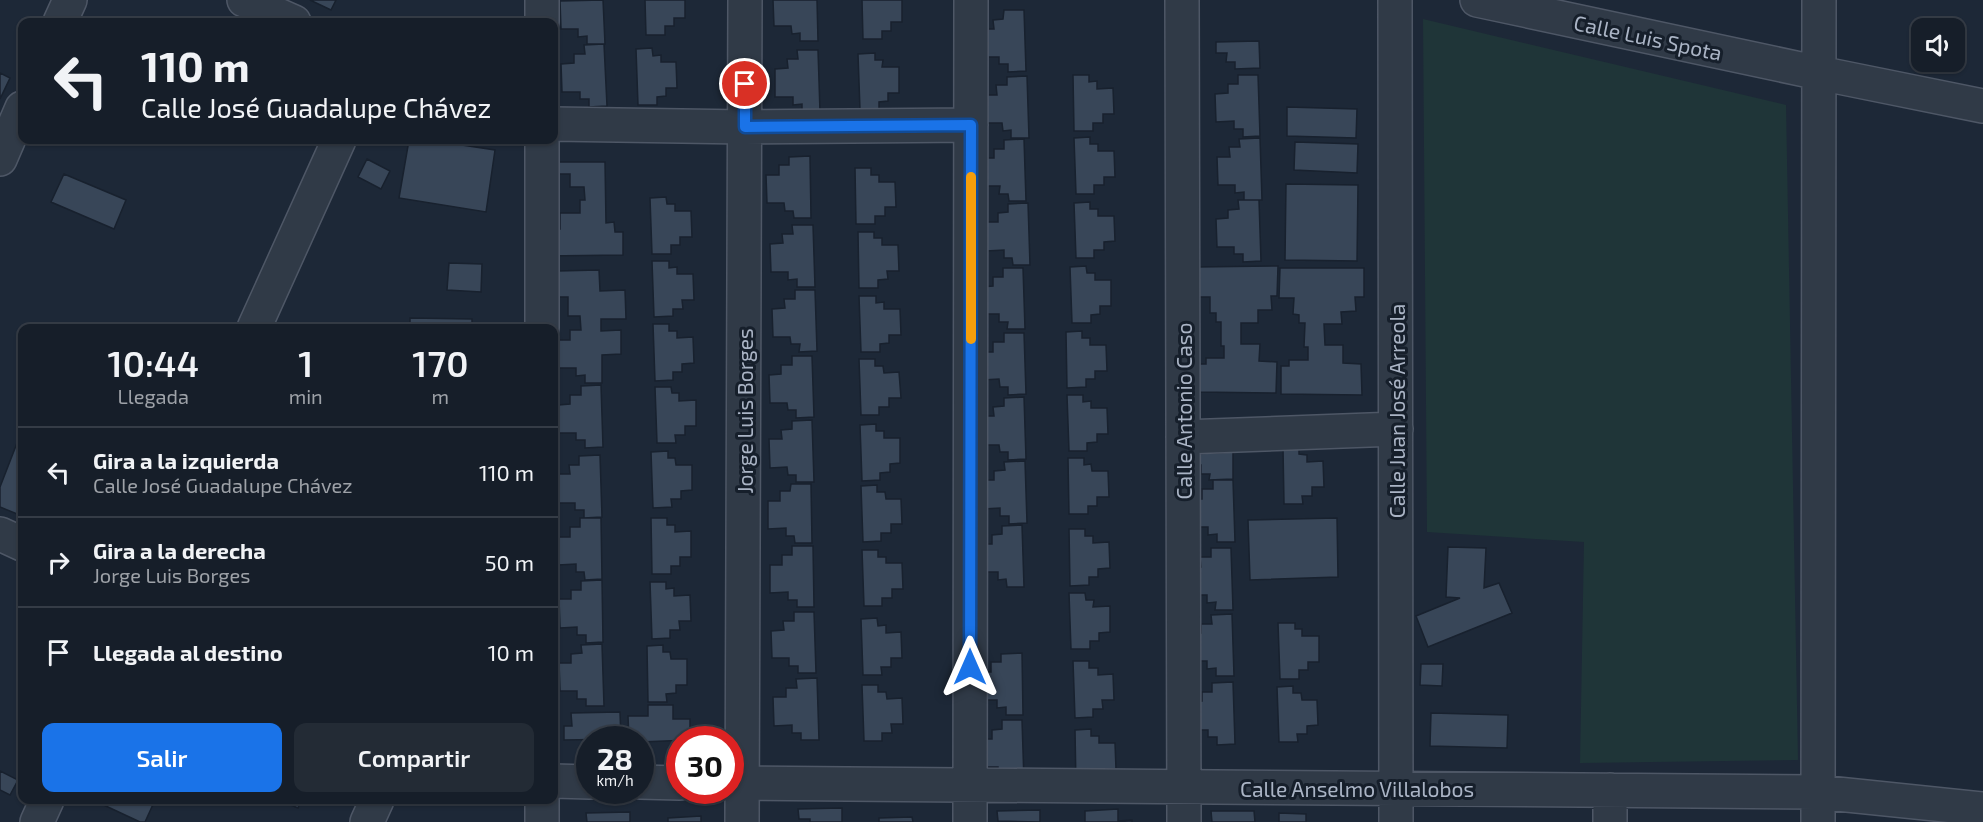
<!DOCTYPE html>
<html lang="es">
<head>
<meta charset="utf-8">
<style>
  body { margin:0; font-family:"Exo 2",sans-serif; background:#232b35; color:#f1f3f6; height:100vh; display:flex; flex-direction:column; font-size:22px; white-space:nowrap }
  * { box-sizing:border-box; margin:0 }
  p { font-size:20px; color:#9ea2a8 }
  .icon { flex:none; width:33px; height:33px; fill:none; stroke:currentColor; stroke-width:2; stroke-linecap:round; stroke-linejoin:round }
  .map { position:relative; flex:1; overflow:hidden }
  .sheet { position:absolute; left:18px; top:324px; width:540px; height:480px; display:flex; flex-direction:column; background:#161e29; border-radius:12px; box-shadow:0 2px 4px #0004,0 0 0 2px #353c46 }
  .sheet>* { flex:none }
  .top-card { position:absolute; left:18px; top:18px; width:540px; height:126px; border-radius:12px; box-shadow:0 2px 4px #0004,0 0 0 2px #353c46; background:#161e29; color:#f1f3f6; overflow:hidden }
  .controls { position:absolute; left:1911px; top:18px; display:grid; gap:12px }
  .controls a { display:grid; place-items:center; width:54px; height:54px; border-radius:12px; background:#161e29; box-shadow:0 2px 4px #0004,0 0 0 2px #353c46; font-size:30px }
  .speed { position:absolute; left:576px; top:726px; display:flex; gap:12px; font-size:30px; font-weight:700; text-align:center }
  .speed>* { display:grid; place-content:center; width:78px; height:78px; border-radius:50%; background:#161e29; box-shadow:0 2px 4px #0004,0 0 0 2px #353c46; line-height:1 }
  .speed small { font-size:15px; font-weight:400 }
  .speed .limit { border:9px solid #d22; background:#fff; color:#111 }
  .pin { position:absolute; display:grid; place-items:center; width:51px; height:51px; color:#fff; margin:-26px; border:3px solid #fff; border-radius:50%; box-shadow:0 2px 6px #0007 }
  .me { position:absolute; width:66px; margin:-33px; rotate:0deg; stroke-linejoin:round; filter:drop-shadow(0 0 4px #0008) }
  .turn { display:flex; align-items:center; gap:21px; height:126px; padding:0 24px; font-size:27px }
  .turn .icon { width:78px; height:78px; stroke-width:2.5 }
  .turn b { display:block; font-size:42px; line-height:51px }
  .eta { display:flex; justify-content:space-evenly; align-items:center; height:102px; text-align:center }
  .eta b { font-size:36px; font-weight:600; line-height:42px }
  .primary-button { display:flex; gap:12px; margin-top:auto; padding:12px 24px }
  .primary-button a { flex:1; height:69px; border-radius:12px; background:#1a73e8; color:#fff; font-size:24px; font-weight:600; line-height:69px; text-align:center }
  .primary-button a+a { background:#232b35; color:#f1f3f6 }
  ul { padding:0; list-style:none }
  li { display:flex; align-items:center; gap:18px; height:90px; padding:0 24px; border-top:2px solid #353c46 }
  li div { flex:1 }
  li b { display:block; font-size:22px }
  li em { font-style:normal }
  .map>svg:first-child { display:block }
</style>
</head>
<body>
<div class="map">
<svg width="1983" height="822" viewBox="0 0 1983 822">
  <rect width="100%" height="100%" fill="#1d2837"/>
  <!-- green -->
  <path fill="#1f3538" d="M1423 19 1786 105 1798 760 1580 763 1584 542 1427 532Z"/>
  <!-- building -->
  <path fill="#384658" stroke="#18212e" stroke-width="1.5" d="M310 0H336L331 10Z
    M603 0 605 44H587V36L578 37V29H561L560 1Z
    M645 0H685V18H674V26H665V35H646Z
    M773 0H817L818 41H800V33L792 34 791 26H774Z
    M862 0H902V22H891V31H882V39H863Z
    M1004 10H1024L1026 71 1008 72V64H999V57H982L981 29H994L993 20 1003 19Z
    M1259 41 1260 68 1235 69V62H1226L1227 53H1216V42Z
    M604 44 607 106 589 107V99H580V92H562L561 64 574 63V54H585L584 45Z
    M652 48 653 56 661 55V62H676L677 88H666V96L657 97V105H638L636 49Z
    M797 50H818L820 112H802V104L793 105V97H775V69L788 68 787 59H798Z
    M875 53V60H883L882 67H899V93H888V101L879 102V109L860 110 858 54Z
    M0 73 10 78 0 99Z
    M1073 75H1089V82L1097 81V89L1113 88 1114 114H1103V123H1093V131H1074Z
    M1238 75H1258L1260 136 1243 137V129H1234V121L1216 122 1215 94 1228 93V84H1238Z
    M1027 76 1029 138H1011V130L1003 131 1002 123H985L984 95H997L996 85H1007V77Z
    M1287 107 1357 109 1356 138 1287 136Z
    M1090 137V144H1098V151H1114L1115 177H1104V185H1094V194H1076L1074 138Z
    M1260 138 1262 200H1244V192L1235 193V185H1218L1217 157H1230L1229 147H1240L1239 139Z
    M1024 139 1026 201H1009L1008 194H999L1000 186H982L981 158H994V149H1004V140Z
    M409 140H429L495 150 486 212 399 198Z
    M1295 142 1358 144 1357 173 1294 170Z
    M810 156 811 218H794L793 211H785L784 203H767L766 175H779V165H789V157Z
    M367 159 390 171 381 189 358 177Z
    M558 162H605L606 223 614 222 615 232H623V255L545 256 544 230 560 229V213H580V200H585L584 187H570V174H559Z
    M855 168H871V175H879V182H895L896 207H885V216H875V224H856Z
    M64 174 126 200 114 229 51 202Z
    M1286 184 1358 185 1357 261 1285 260Z
    M666 197 667 204H675V211H691L692 237H680V245H671V254H652L650 198Z
    M1238 200H1259L1261 261 1243 262V254H1234V247H1217L1216 219 1228 218V210L1239 209Z
    M1090 202V209H1098V216H1114L1115 241 1104 242V250H1094V258H1076L1074 203Z
    M1028 203 1030 265H1013L1012 258H1004V250L986 251 985 222H998V213L1008 212V204Z
    M792 225H813L815 287H797V279L788 280V272H771L770 244 783 243 782 234H793Z
    M858 232H874V238H882V245H898L899 271H887L888 279 878 280V288H859Z
    M652 261H669V268L677 267V274H693L694 300H682L683 309H673V316L654 317Z
    M449 263 482 264 481 292 447 290Z
    M1086 266 1087 273H1095V280H1111V306H1100V314L1091 315V323H1072L1070 267Z
    M1278 266 1277 296H1271L1272 310H1258V323H1241V344H1260L1259 361 1277 362 1276 393 1197 392 1198 364H1206V358H1224V346H1221V322H1216V313H1210V297H1196V267Z
    M1003 268H1023L1025 329H1007L1008 322H999V314H981L980 287 993 286V277H1003Z
    M1280 268H1364V297H1355L1356 311 1341 312 1342 324H1324L1325 345H1343V363L1361 364 1362 395 1281 394V366H1289V360H1308V347H1304L1305 323H1299V315L1293 314 1294 298H1279Z
    M599 270 600 291 625 290 626 319H601V331L621 330V354L602 355V383H585V375L576 376V368H558V340H570V330H581L580 316H568V297H558L557 271Z
    M795 290H815L817 351 799 352 800 344H791L790 337H773L772 309 785 308 784 299H795Z
    M859 296H876V303L884 302V309H900L901 335H889V343L880 344V352H861Z
    M410 318 472 319V328H410Z
    M653 324H669V331H677V338L693 337 694 363 682 364V372H673V380L655 381Z
    M1082 331V338H1090V345H1106L1107 371H1095V379H1086V387L1067 388 1066 332Z
    M1004 333H1024L1026 394 1008 395V387H1000L999 379 982 380 981 352H993V342H1004Z
    M792 356H812L814 417 796 418V410H788L787 403H770L769 375 781 374V365H792Z
    M859 359H875V366H883L884 373 899 372 901 398H889V407H879V415H861Z
    M601 385 603 447 585 448V440H576V433H559L558 405 570 404V395H581V386Z
    M655 387H671L672 393H679V401L696 400V426H685V435H675L676 443H657Z
    M1067 395H1083V402L1091 401V408H1107L1108 434H1097V442L1087 443V451H1069Z
    M1024 397 1026 459 1008 460V452H1000L999 445H982L981 416H994L993 407 1004 406V398Z
    M812 420 814 482H796V475H788L787 467 770 468 769 439H782L781 430 792 429V421Z
    M876 424V431H884V438H900V463L890 464V472L880 473V480L862 481 860 425Z
    M19 438 22 440V516L0 507V487Z
    M1283 448H1299V454L1307 455V462L1323 461 1324 487H1312V496H1302L1303 504H1284Z
    M668 451V458H675L676 465H692V490L681 491V499H671L672 507 653 508 651 452Z
    M1233 452V479L1209 480 1210 474H1201V465H1190V454Z
    M600 455 602 517 584 518V510H575V503H557V474H570L569 465H579V456Z
    M1068 458H1084V465L1091 464 1092 471H1108L1109 497H1097V506H1088V514H1069Z
    M1025 461 1027 523 1009 524V516H1000V508L983 509 982 480H994V471L1005 470 1004 462Z
    M1213 480H1233L1235 542H1217V534L1208 535V527H1191L1190 499H1202V489H1213Z
    M791 484H811L812 543H795L794 536H786V528L768 529V501H780V491H790Z
    M877 485V492H885L886 499H901L902 524H891V533H881V541L863 542 861 486Z
    M580 518H601L602 579 585 580 584 572H576V564L558 565 557 537H570V527H580Z
    M651 518H667V525H675V532L691 531V557H680V566H671V574H652Z
    M1337 518 1338 577 1250 580 1248 520Z
    M1022 525 1024 587H1007L1006 579 998 580V572H980L979 544H992V535L1002 534V526Z
    M1069 529H1085V536H1093V543L1109 542 1110 568 1098 569V577H1089V585L1070 586Z
    M792 546H813L814 607H797V600H788V592L770 593V565H782V555H792Z
    M1448 547 1486 548 1484 588 1499 583 1512 613 1428 647 1416 616 1460 598 1446 597Z
    M1211 548H1231L1233 610H1215L1216 602 1207 603V595H1189L1188 567H1201L1200 557H1211Z
    M862 550H878V557H886V563H902L903 589H892V598H882V606H864Z
    M602 580 603 642 586 643V635H577V627L560 628 559 599H571V590H581V581Z
    M650 582H666V589L674 588V596L690 595 691 621H679L680 630H670V638L652 639Z
    M1069 593H1085L1086 600H1094L1093 607 1110 606V632L1099 633V641H1090V649H1071Z
    M794 612H814L816 673H798V666H789V658H772L771 631 784 630 783 621H794Z
    M1232 614 1234 676H1216V668L1207 669V661H1189V634L1201 633V624H1212L1211 615Z
    M877 618 878 626 886 625V633L901 632 902 658H891V667H881L882 675H863L861 619Z
    M1278 623H1295V629H1302V636H1319V662H1308V670H1299V679H1280Z
    M602 644 604 706H586V699H577V691H560L559 663H571V654L582 653 581 645Z
    M663 645V652H670L671 659H687V685H676V693L666 694 667 702H648L647 646Z
    M1022 653 1023 715H1006V707L997 708V700H979L978 672H991V662H1001V654Z
    M1073 661H1089V668H1098V675L1113 674 1114 700H1102L1103 709H1093V717L1075 718Z
    M1421 664H1443L1442 686 1420 685Z
    M817 678 819 740H801V733H792V725L774 726 773 697H786V688H797L796 679Z
    M1233 682 1235 744 1217 745V737H1208V730H1190V702L1202 701V692H1212V683Z
    M862 685H878V692H886L887 699 902 698 903 724H891L892 733H882V741H864Z
    M1293 686V693H1301L1302 700H1317L1318 725 1307 726V734H1297L1298 742H1279L1277 687Z
    M648 705H673V719H690V740L640 742V740H629L628 716H648Z
    M620 712 621 739 564 740V726H572L571 713Z
    M1431 713 1508 715 1507 748 1430 746Z
    M1002 720H1022L1024 781 998 774V767H980L979 739H992V730L1002 729Z
    M1091 729V736H1099V743H1115L1116 769H1104V777L1076 786 1075 730Z
    M0 771 18 780 10 795 0 790Z
    M93 800H155L145 822H140Z
    M279 800H301L298 808Z
    M842 808V822H810V819H799L798 809Z
    M1118 809V821L1132 820V822H1085V811Z
    M1040 810V822L998 821 997 811Z
    M1211 811H1254L1255 822H1212Z
    M630 812V822H587L586 813Z
    M1279 813 1306 814V822H1279Z
    M701 816V822H668V818Z
    M912 817 913 822H879V818Z"/>
  <g fill="none" stroke-linecap="round" stroke-linejoin="round">
    <defs>
      <path id="minor" d="M244 0 294 22
        M542 0V22
        M1182 0 1184 822
        M1395 0 1396 822
        M1477 0 1819 73 1983 106
        M60 22 70 0
        M554 124 745 127 971 125
        M542 140V328
        M0 159 22 108
        M254 328 339 140
        M1183 437 1396 429
        M0 534 22 544
        M554 781 590 782
        M640 782 680 783
        M730 783 1818 792 1983 809
        M542 800V822
        M37 822 47 800
        M367 822 377 800
        M742 822 745 0
        M970 822 971 0
        M1610 822V790
        M1818 822 1819 0"/>
    </defs>
    <!-- minor casing -->
    <use href="#minor" stroke="#4e5766" stroke-width="36"/>
    <!-- minor -->
    <use href="#minor" stroke="#303a47" stroke-width="33"/>
  </g>
  <g fill="none" stroke-linecap="round" stroke-linejoin="round">
    <defs>
      <path id="route" d="M745 84V127L971 125 970 667"/>
    </defs>
    <!-- route casing -->
    <use href="#route" stroke="#114b97" stroke-width="15"/>
    <!-- route -->
    <use href="#route" stroke="#1a73e8" stroke-width="10"/>
    <!-- slow -->
    <path stroke="#f59e0b" stroke-width="10" d="M971 339V177"/>
  </g>
  <g text-anchor="middle" dominant-baseline="central" stroke-width="6" stroke-linejoin="round" paint-order="stroke">
    <!-- street labels -->
    <g font-size="21" fill="#aab4c5" stroke="#161f2b">
      <text transform="translate(1648 37) rotate(12)">Calle Luis Spota</text>
      <text transform="translate(744 411) rotate(-90)">Jorge Luis Borges</text>
      <text transform="translate(1183 411) rotate(-90)">Calle Antonio Caso</text>
      <text transform="translate(1396 411) rotate(-90)">Calle Juan José Arreola</text>
      <text x="1357" y="788">Calle Anselmo Villalobos</text>
    </g>
  </g>
</svg>
<div class="controls">
<a><svg class="icon" aria-label="sound" viewBox="0 0 24 24"><path d="M4 9h4l5-4v14l-5-4H4zM17 9q2 3 0 6"/></svg></a>
</div>
<div class="speed"><div>28<small>km/h</small></div><div class="limit">30</div></div>
<div class="pin" style="left:745px;top:84px;background:#d93025"><svg class="icon" aria-label="arrive" viewBox="0 0 24 24"><path d="M6 21V4h12l-3 4 3 4H6"/></svg></div>
<svg class="me" style="left:970px;top:667px" viewBox="-20 -20 40 40"><path d="M0-17L14 15 0 8-14 15z" fill="#1a73e8" stroke="#fff" stroke-width="4"/></svg>
<div class="top-card">
<div class="turn"><svg class="icon" aria-label="left" viewBox="0 0 24 24"><path d="M17 20v-9H6M10 6l-5 5 5 5"/></svg><div><b>110 m</b>Calle José Guadalupe Chávez</div></div>
</div>
<section class="sheet">
<div class="eta">
<div><b>10:44</b><p>Llegada</p></div>
<div><b>1</b><p>min</p></div>
<div><b>170</b><p>m</p></div>
</div>
<ul>
<li><svg class="icon" aria-label="left" viewBox="0 0 24 24"><path d="M17 20v-9H6M10 6l-5 5 5 5"/></svg><div><b>Gira a la izquierda</b><p>Calle José Guadalupe Chávez</p></div><em>110 m</em></li>
<li><svg class="icon" aria-label="right" viewBox="0 0 24 24"><path d="M7 20v-9h11M14 6l5 5-5 5"/></svg><div><b>Gira a la derecha</b><p>Jorge Luis Borges</p></div><em>50 m</em></li>
<li><svg class="icon" aria-label="arrive" viewBox="0 0 24 24"><path d="M6 21V4h12l-3 4 3 4H6"/></svg><div><b>Llegada al destino</b></div><em>10 m</em></li>
</ul>
<div class="primary-button"><a>Salir</a><a>Compartir</a></div>
</section>
</div>
</body>
</html>
